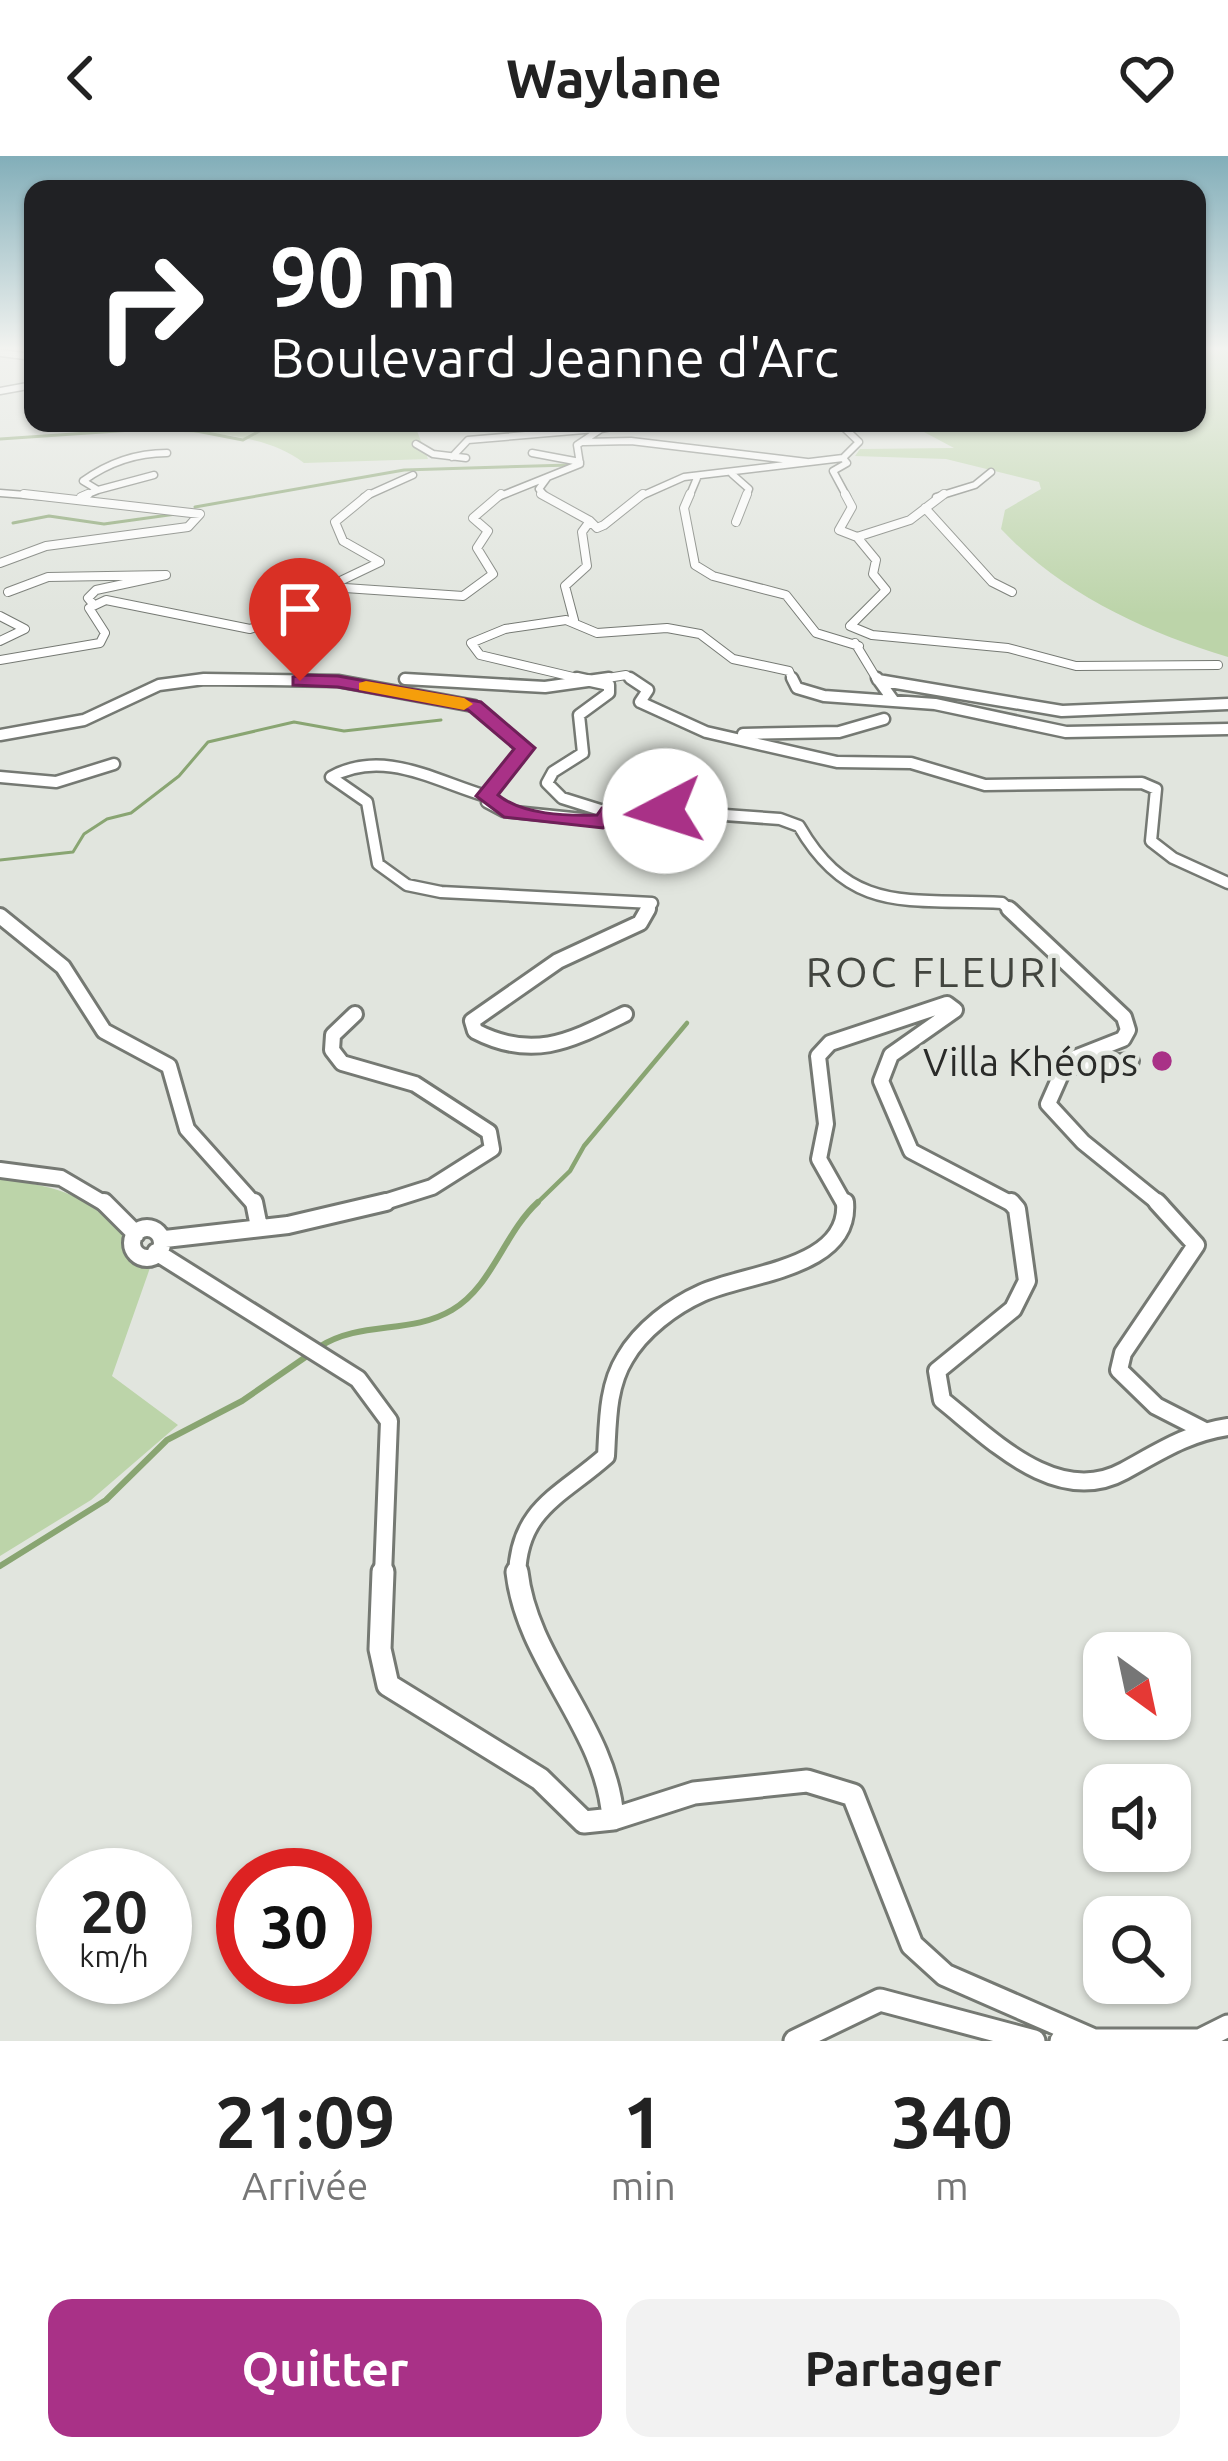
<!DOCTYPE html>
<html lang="fr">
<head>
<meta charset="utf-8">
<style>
  body { margin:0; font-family:Ubuntu,sans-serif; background:#f2f2f2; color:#222; height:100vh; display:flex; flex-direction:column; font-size:45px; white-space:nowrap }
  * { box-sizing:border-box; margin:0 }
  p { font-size:39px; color:#767676 }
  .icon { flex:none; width:66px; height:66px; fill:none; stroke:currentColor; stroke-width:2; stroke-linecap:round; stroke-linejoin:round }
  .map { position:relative; height:1885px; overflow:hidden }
  .details { display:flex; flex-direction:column; background:#fff; flex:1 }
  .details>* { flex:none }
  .top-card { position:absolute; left:24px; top:24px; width:1182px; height:252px; border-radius:24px; box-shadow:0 3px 9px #0004; background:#202124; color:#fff; overflow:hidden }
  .needle { width:78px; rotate:147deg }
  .controls { position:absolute; left:1083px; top:1476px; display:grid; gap:24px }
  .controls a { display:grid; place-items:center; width:108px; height:108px; border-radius:24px; background:#fff; box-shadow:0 3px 9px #0004; font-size:60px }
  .speed { position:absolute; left:36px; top:1692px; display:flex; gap:24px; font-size:60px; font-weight:700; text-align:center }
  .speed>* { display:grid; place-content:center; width:156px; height:156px; border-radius:50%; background:#fff; box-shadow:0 3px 9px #0004; line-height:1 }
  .speed small { font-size:30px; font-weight:400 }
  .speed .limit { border:18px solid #d22; background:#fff; color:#111 }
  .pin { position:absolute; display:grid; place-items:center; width:102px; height:102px; color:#fff; margin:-123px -51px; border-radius:50% 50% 50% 0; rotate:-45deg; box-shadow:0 0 12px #0007 }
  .pin .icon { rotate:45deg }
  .me { position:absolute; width:132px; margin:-66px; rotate:265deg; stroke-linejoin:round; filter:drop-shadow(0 0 9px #0008) }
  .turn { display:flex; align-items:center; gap:42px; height:252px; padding:0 48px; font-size:54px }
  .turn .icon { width:156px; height:156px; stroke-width:2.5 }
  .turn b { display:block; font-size:84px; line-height:102px }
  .eta { display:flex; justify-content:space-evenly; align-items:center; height:204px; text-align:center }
  .eta b { font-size:72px; font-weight:700; line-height:84px }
  .primary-button { display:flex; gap:24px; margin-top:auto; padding:24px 48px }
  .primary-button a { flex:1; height:138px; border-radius:24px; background:#a93187; color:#fff; font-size:48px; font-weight:700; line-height:138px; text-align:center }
  .primary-button a+a { background:#f2f2f2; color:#222 }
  header { display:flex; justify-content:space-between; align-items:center; height:156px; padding:0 48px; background:#fff; font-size:54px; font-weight:700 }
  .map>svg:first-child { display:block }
</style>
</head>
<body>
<header><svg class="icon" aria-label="back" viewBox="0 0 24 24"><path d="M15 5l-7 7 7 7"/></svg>Waylane<svg class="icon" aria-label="heart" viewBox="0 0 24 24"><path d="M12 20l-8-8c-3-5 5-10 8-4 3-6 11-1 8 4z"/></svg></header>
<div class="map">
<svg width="1228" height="1885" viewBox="0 0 1228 1885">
  <rect width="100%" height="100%" fill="#e1e5de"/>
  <!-- green -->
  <path fill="#bcd4a9" d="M1197 194H1228V501C1145 476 1061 437 1001 373L1005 354 1041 333 1039 326 946 303 855 300 860 293 954 292 907 267H1197Z
    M108 267H444L417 275 428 303 304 307C256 269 172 278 112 274Z
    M0 1023C83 1033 96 1048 151 1109L112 1220 178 1269 91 1344 0 1400Z"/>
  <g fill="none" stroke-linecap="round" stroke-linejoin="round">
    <!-- stream-far2 -->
    <path stroke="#89a572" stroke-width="3" d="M0 283 176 271 243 284 274 267
      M195 351 404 314 570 309
      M13 367 49 360 104 368 176 358
      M0 704 73 696 84 678 107 663 131 657 179 620 208 586 294 566 344 575 441 564"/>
    <!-- stream-far1 -->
    <path stroke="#89a572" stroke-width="4.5" d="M535 1049 570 1015 584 990 687 867"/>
    <!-- stream -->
    <path stroke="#89a572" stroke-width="6" d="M319 1191C361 1164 410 1179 452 1154 492 1131 504 1077 538 1046
      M0 1410 106 1344 167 1284 242 1245 310 1198"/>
    <defs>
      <path id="minor-far5" d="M0 197 33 201
        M0 235 33 229
        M839 267 859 286 843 302 847 307 833 315 847 341
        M584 286 631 285 807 306
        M416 288 433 298 466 302
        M532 297 580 306
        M452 301 468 284 596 273
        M732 318 749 333 746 341
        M98 334 154 319
        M0 337 52 341
        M81 341 98 334 83 325C108 307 136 297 167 297
        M364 341 413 319
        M498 341 580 308 577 289 601 273 631 267
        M546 341 539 333 547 322
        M639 341 684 321 843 302
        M689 341 697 322
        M936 341 975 329 991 316"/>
      <path id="minor-far4" d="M541 338 590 365 582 376 587 410 565 430 574 464
        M690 338 684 352 695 409 713 420 786 439 816 477 859 490
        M845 338 852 351 839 374 857 381
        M81 341 88 338
        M925 352 992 426 1012 436
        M590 365 597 372 604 369 643 338
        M736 366 747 338
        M857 381 910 364 944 338
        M0 407 46 390 188 371 200 358 24 338
        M334 428 380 406 343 385 335 366 369 338
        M8 436 48 421 166 419 96 434 88 442 93 448
        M0 460 25 473 0 485
        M850 470 872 479 1008 492 1076 510 1218 509
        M850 470 886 434 873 418 876 404 857 381
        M855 487 878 525
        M0 504 100 487 105 477 89 452 106 444 250 473 280 463 320 437 345 432 463 440 493 418 477 392 488 375 473 362 501 338
        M405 523 432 525
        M192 525H308
        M589 525 626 519 634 525
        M590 525 480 499 471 487 505 473 566 464 597 477 667 472 700 478 733 503 789 515 793 525"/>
      <path id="minor-far3" d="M630 522 648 534 640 546 706 576 837 606 911 607 985 629 1142 627 1156 633 1151 685 1173 702 1228 727
        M792 522 797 532 824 540 935 548 1066 576 1228 573
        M877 522 893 544
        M405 523 545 531 609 522
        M878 524 1062 555 1228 548
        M743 578 839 576 884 563
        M0 579 84 564 159 529 204 523 338 525 474 550 525 592 491 633 487 646 504 655 603 665 610 657 562 642 547 627 553 616 583 597 579 559 609 537V529L577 522
        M0 621 56 626 114 608
        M486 640C435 625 383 592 331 621L367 646 378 708 407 729 441 736 652 747 646 756
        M610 657 640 653 780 663 799 670C851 760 910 742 1002 747L1012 756"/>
      <path id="minor-far2" d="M1009 753 1124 861 1128 874 1123 883 1067 905 1048 948 1083 986 1161 1049
        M0 760 63 811 104 875 169 910 187 973 255 1049
        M355 858 333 879 332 894 342 907 415 928 489 976 492 993 432 1031 375 1049
        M625 858C570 885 533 905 475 875L472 865 558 805 640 767 648 753
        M1067 905 1077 910 1131 905
        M0 1014 61 1022 107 1049
        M845 1049 819 1003 826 968 818 900 830 887 947 848 955 854 891 899 881 925 911 995 1014 1049"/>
      <path id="minor-far1" d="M104 1046 136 1078
        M254 1046 259 1071
        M1011 1046 1017 1053 1027 1125 1013 1153 937 1215 942 1244C991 1283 1057 1352 1124 1315 1159 1296 1187 1277 1228 1271
        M1157 1046 1196 1089 1123 1197 1119 1214 1156 1250 1203 1274
        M132 1087a15 15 0 1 1 30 0a15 15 0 1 1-30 0Z
        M165 1083 288 1069 386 1046
        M156 1096 358 1223 389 1265 383 1419
        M517 1419C519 1352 561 1340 606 1300 608 1267 607 1231 625 1202 641 1174 673 1150 702 1137 745 1117 851 1113 845 1046"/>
      <path id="minor" d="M383 1416 380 1493 388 1529 540 1623 584 1666 613 1663 694 1637 807 1625 853 1639 912 1789 945 1819 1094 1884H1200L1228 1870
        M517 1416C527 1506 607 1572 613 1663
        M795 1885 880 1844 1034 1885
        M1061 1885 1089 1884"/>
    </defs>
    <!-- minor-far5 casing -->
    <use href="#minor-far5" stroke="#757973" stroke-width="9"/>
    <!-- minor-far4 casing -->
    <use href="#minor-far4" stroke="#757973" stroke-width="10"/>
    <!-- minor-far3 casing -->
    <use href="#minor-far3" stroke="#757973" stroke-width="15"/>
    <!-- minor-far2 casing -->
    <use href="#minor-far2" stroke="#757973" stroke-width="20"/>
    <!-- minor-far1 casing -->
    <use href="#minor-far1" stroke="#757973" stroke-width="22"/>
    <!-- minor casing -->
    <use href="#minor" stroke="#757973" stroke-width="27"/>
    <!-- minor-far5 -->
    <use href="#minor-far5" stroke="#fff" stroke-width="6"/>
    <!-- minor-far4 -->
    <use href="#minor-far4" stroke="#fff" stroke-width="8"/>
    <!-- minor-far3 -->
    <use href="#minor-far3" stroke="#fff" stroke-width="10"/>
    <!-- minor-far2 -->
    <use href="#minor-far2" stroke="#fff" stroke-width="14"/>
    <!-- minor-far1 -->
    <use href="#minor-far1" stroke="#fff" stroke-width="16"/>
    <!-- minor -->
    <use href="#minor" stroke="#fff" stroke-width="21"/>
  </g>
  <!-- sky -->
  <linearGradient id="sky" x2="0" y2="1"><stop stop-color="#82aeb9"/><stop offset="0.42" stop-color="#f2f3f0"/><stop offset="1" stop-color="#f2f3f0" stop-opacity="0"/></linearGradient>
  <rect width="1228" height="458" fill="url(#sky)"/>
  <!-- route -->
  <path fill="#a93187" stroke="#6e2058" stroke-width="3" d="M300 519 338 520 481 546 535 592 498 639C523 659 566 660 597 659L602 652C624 647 658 643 676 655L665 662H617L603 672 504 661 476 640 514 593 468 554 338 531 293 529V521Z"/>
  <!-- slow -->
  <path fill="#f59e0b" d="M366 525 464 542 473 548 464 554 359 534V527Z"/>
  <!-- markers -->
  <circle fill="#a93187" stroke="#e1e5de" stroke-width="4.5" cx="1162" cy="905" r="12"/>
  <g text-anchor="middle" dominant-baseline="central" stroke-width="9" stroke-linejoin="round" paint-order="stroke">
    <!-- poi labels -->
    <g font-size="39" fill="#2a2b29" stroke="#e1e5de" text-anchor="end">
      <text x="1138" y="905">Villa Khéops</text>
    </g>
    <!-- neighbourhood labels -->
    <g font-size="42" letter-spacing="3" fill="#42453f" stroke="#e1e5de">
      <text x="934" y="815">ROC FLEURI</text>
    </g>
  </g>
</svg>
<div class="controls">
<a><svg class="needle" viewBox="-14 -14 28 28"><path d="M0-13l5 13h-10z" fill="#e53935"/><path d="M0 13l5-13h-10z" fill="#767676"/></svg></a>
<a><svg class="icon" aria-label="sound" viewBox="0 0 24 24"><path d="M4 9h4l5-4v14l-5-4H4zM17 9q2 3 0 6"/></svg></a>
<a><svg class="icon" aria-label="search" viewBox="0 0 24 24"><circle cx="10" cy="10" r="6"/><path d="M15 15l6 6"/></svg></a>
</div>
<div class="speed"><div>20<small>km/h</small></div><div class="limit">30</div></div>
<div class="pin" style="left:300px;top:525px;background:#d93025"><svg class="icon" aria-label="arrive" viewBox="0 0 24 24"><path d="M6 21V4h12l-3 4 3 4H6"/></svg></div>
<svg class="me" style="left:665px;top:655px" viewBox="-20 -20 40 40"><circle r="19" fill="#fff"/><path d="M0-13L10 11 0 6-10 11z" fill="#a93187"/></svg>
<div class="top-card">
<div class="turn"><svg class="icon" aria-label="right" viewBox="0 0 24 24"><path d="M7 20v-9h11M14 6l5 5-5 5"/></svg><div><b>90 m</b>Boulevard Jeanne d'Arc</div></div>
</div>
</div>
<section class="details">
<div class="eta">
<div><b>21:09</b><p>Arrivée</p></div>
<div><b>1</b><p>min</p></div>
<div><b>340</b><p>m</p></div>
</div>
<div class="primary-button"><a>Quitter</a><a>Partager</a></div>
</section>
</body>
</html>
